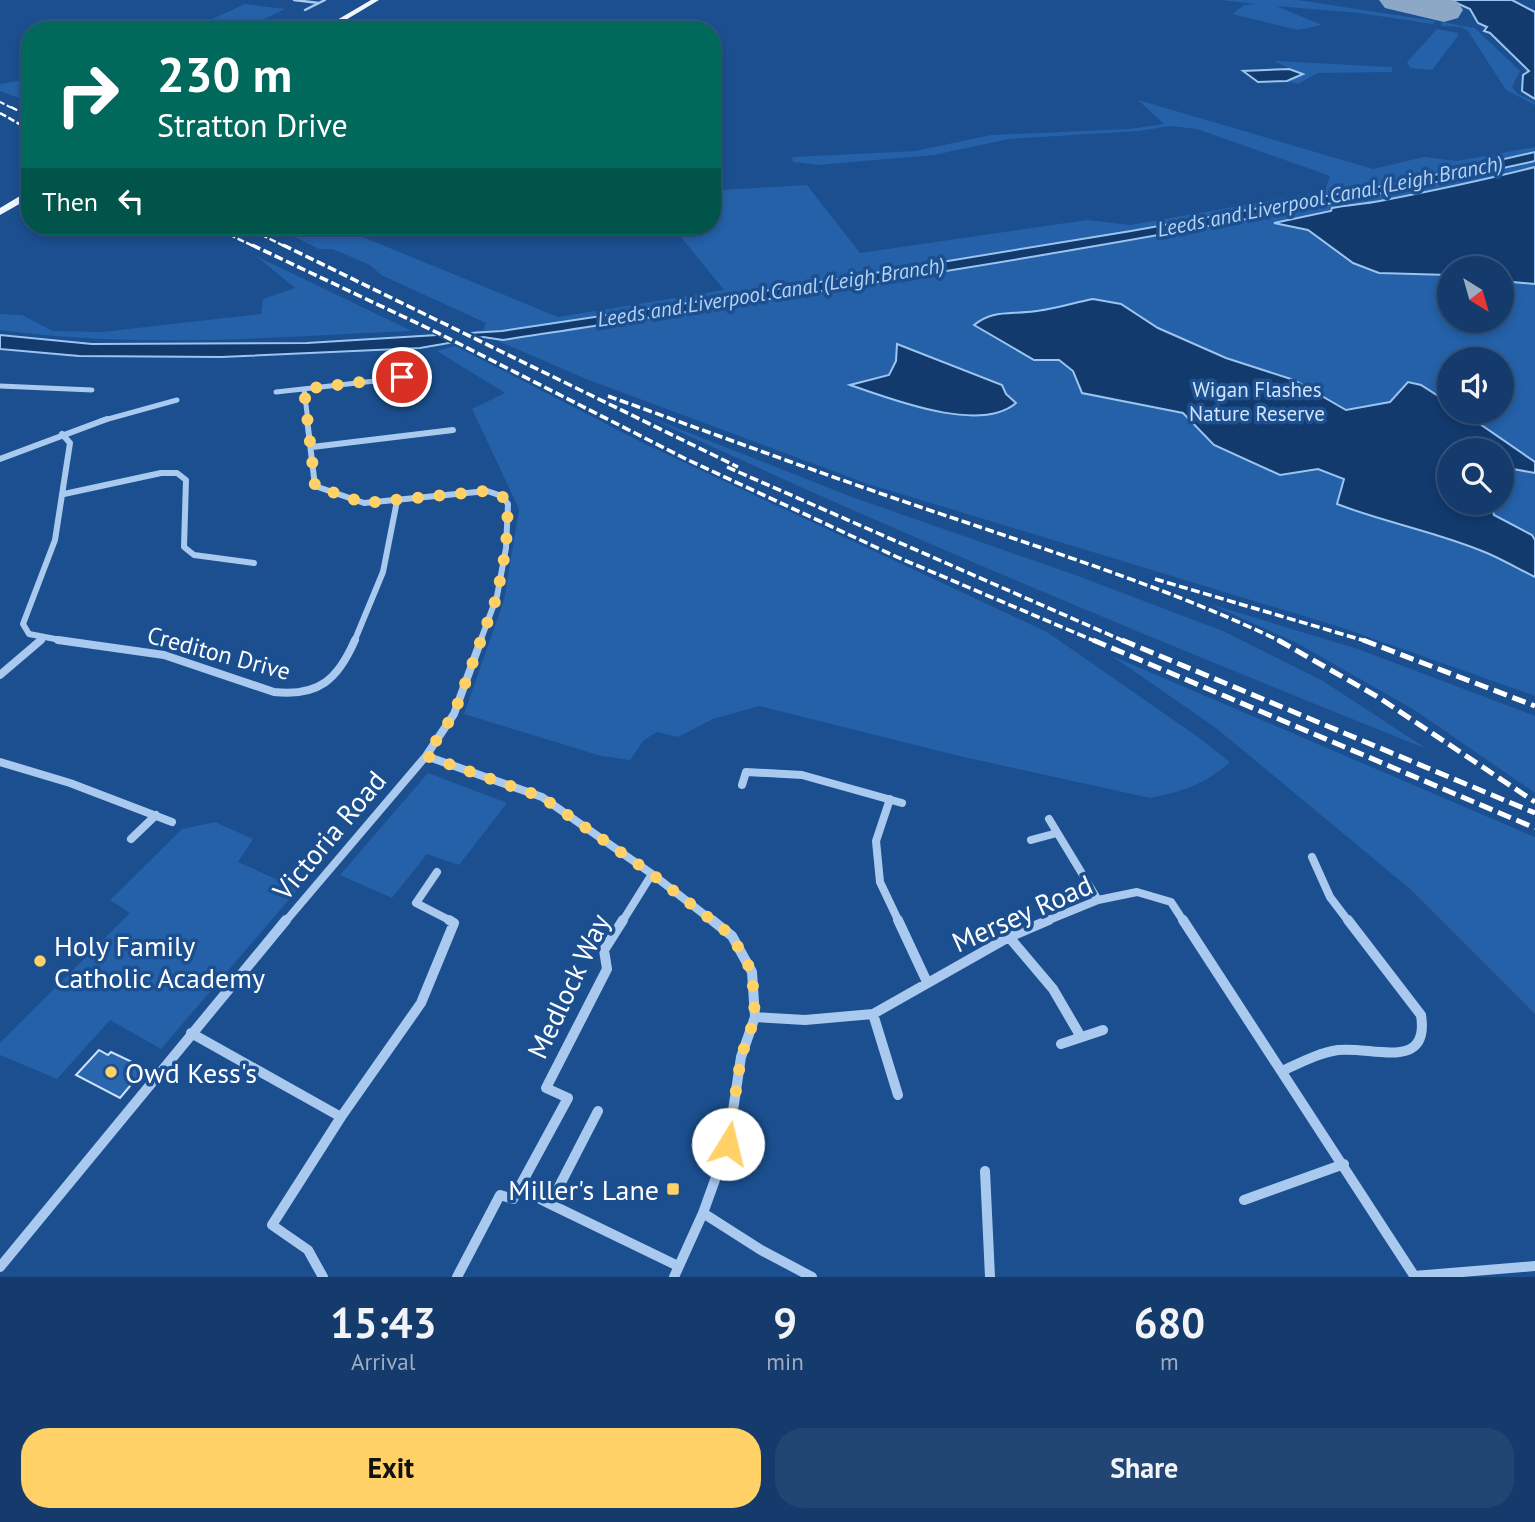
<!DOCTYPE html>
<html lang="en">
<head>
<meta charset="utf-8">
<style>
  body { margin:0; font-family:"PT Sans",sans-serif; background:#214673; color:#f1f3f6; height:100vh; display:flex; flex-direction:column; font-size:26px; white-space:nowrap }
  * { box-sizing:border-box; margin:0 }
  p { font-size:23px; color:#9dadc1 }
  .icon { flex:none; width:38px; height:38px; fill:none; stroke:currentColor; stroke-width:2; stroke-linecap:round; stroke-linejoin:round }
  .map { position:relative; height:1277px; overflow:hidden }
  .panel { display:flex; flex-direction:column; background:#143b6b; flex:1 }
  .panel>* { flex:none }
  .hud { position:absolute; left:21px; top:21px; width:700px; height:214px; border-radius:28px; box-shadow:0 4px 10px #0003,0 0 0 2px #33557e; background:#00695c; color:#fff; overflow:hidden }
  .needle { width:46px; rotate:143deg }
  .controls { position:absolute; left:1437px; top:256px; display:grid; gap:14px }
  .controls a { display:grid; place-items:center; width:77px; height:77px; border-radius:50%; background:#143b6b; box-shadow:0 4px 10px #0003,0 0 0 2px #33557e; font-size:35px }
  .pin { position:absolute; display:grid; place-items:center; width:60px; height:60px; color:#fff; margin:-30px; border:4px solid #fff; border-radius:50%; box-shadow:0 2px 7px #0007 }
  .me { position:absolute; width:77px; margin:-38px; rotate:9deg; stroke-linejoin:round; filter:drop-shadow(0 0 5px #0008) }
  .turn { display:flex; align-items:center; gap:24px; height:147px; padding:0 21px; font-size:32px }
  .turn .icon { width:91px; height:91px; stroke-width:2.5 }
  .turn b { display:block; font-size:49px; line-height:60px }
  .then { display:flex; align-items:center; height:66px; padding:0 21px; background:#0003; gap:14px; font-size:26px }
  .eta { display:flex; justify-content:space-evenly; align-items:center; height:119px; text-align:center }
  .eta b { font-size:42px; font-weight:700; line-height:49px }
  .primary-button { display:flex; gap:14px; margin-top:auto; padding:14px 21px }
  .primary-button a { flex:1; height:80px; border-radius:28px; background:#ffd166; color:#111; font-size:28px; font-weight:700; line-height:80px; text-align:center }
  .primary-button a+a { background:#214673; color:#f1f3f6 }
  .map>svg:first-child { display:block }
</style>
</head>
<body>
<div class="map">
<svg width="1535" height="1277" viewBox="0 0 1535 1277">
  <rect width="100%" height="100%" fill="#1b4f8f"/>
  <!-- green -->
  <path fill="#2461a8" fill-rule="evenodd" d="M1221 0H1298L1435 21 1433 24 1359 13 1276 6 1322 25 1298 30 1232 14 1244 5 1257 4Z
    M245 4 285 9 264 19 273 21 256 23 265 25 259 29 279 24 269 30 192 28Z
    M1442 22 1475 28 1520 71 1512 87 1518 94 1535 102V105L1506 90 1468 31 1461 27 1441 26Z
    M1437 29 1458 33V36L1432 70 1410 68 1407 62Z
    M1274 61 1392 67V72L1318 73 1298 84 1287 81 1302 74Z
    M30 79V102L0 91V84Z
    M1138 100 1373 169 1424 157 1457 161 1535 147V696L1343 628 868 484 586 379 475 331 483 330 486 323 381 275 370 265 332 249H319L272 226H336L558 317 724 290 672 226H712V195L721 190 807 185 860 253 1087 220 1130 225 1325 191 1330 176 1197 129 1170 126 1139 131 1009 139 934 155 818 165 793 162 792 157 915 151 991 135 1129 129 1164 124ZM1449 268H1502V320H1449ZM1449 359H1502V411H1449ZM1449 450H1502V502H1449Z
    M256 256 412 331C275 337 137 349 0 330V314L22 315 53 331 102 332 261 314 263 299 295 288Z
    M455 346 645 444 1047 632 1198 737 1230 762C1206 784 1181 792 1150 798L959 756 759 706 713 719 678 737 657 732 644 740 630 760 601 756 464 714 504 600 519 509 472 409 505 393 437 351Z
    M644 415 852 497 1078 576 1223 631 1323 681 1427 749C1163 643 901 536 644 415Z
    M1210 604 1358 649 1535 716V793L1416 711 1297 643Z
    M1112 656 1535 837V1014L1410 889 1216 728Z
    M428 773 507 803 459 865 427 854 392 898 340 875Z
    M215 822 253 839 238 862 298 889 161 1049 110 1020 57 1079 0 1055V1043L130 913 110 900 182 829Z"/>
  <!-- water -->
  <path fill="#123a6d" stroke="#9cc4f0" stroke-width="2" d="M1450 0H1512L1535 12V99L1522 91 1523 75 1529 71 1490 33 1484 31 1487 27 1478 23 1470 9Z
    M1289 69 1303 74 1287 81 1258 82 1243 71Z
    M1535 152V161C1194 236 848 287 503 340L483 337 420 348 221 357 79 356 0 349V335L92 344 307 343 502 331 728 297 1131 231 1400 183Z
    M1535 167V284L1502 281V268H1449V275L1379 273 1353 263 1308 230 1274 223 1331 211 1332 208C1348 205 1364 204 1380 201 1432 191 1484 180 1535 167Z
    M1093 299 1121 304 1158 328 1226 358 1294 380 1346 410 1390 402 1408 382 1421 385 1449 403V411H1461L1535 462V473L1502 467V450H1449V502H1490L1494 515 1532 535 1535 540V577C1519 569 1503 560 1487 553 1438 532 1386 523 1337 504L1344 479 1318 469 1280 475 1214 445 1183 413 1082 393 1073 371 1059 360H1034L974 325C992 311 1006 314 1027 312 1049 311 1072 303 1093 299Z
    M897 344 1002 385 1006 394 1016 403C980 434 891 399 850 385L889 375 896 361Z"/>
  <!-- pier -->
  <path fill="#1b4f8f" d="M466 330 492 342 453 345 433 334Z"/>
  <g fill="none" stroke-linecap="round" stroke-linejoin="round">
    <!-- runway -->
    <path fill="#8da7c7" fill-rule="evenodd" d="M1379 0H1451L1458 2 1463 10 1458 18 1444 22 1385 8Z"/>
  </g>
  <!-- building -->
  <path fill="#2a66ad" stroke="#cfe3fa" stroke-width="2" d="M99 1050 108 1055 111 1052 145 1068 120 1098 76 1075Z"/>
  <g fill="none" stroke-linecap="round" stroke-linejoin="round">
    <!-- street-far4 -->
    <path stroke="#a9c9ee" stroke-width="2.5" d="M294 0 319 3
      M305 10 325 0"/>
    <!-- street-far3 -->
    <path stroke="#a9c9ee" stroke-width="5" d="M0 386 92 390
      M304 389 308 421
      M276 392 402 378
      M101 421 177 400"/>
    <!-- street-far2 -->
    <path stroke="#a9c9ee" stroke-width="6" d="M307 419 315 486 364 503 487 491 502 496 508 504 506 548 497 596 480 642
      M62 434 70 443 55 540 23 624 29 634 71 642
      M312 447 453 430
      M0 459 107 419
      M64 494 161 473H177L186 480 184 547 194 555 254 563
      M38 642 43 638
      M354 642 383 572 397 501"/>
    <!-- street-far1 -->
    <path stroke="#a9c9ee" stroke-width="8" d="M58 640 164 655 274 692C319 697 338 679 355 640
      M0 675 41 640
      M426 756 542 797 652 874 714 922
      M0 762 70 783 172 822
      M742 785 746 772 802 775 902 803
      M890 799 876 841 880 882 899 922
      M1049 819 1098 900
      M131 839 156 815
      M1031 840 1057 833
      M1312 857 1330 897 1349 922
      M437 872 416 903 453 922
      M285 922 426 756 454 714 481 640
      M622 922 652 874
      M1044 922 1098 900 1137 892 1171 902 1184 922"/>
    <!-- street -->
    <path stroke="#a9c9ee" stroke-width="10" d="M898 920 927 982
      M1183 920 1415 1277
      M1009 937 1053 989 1081 1037
      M873 1014 898 1095
      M755 1017 805 1020 873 1014 1009 937 1049 920
      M191 1033 341 1117
      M1061 1044 1103 1030
      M1282 1071C1300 1063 1318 1053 1338 1050 1372 1046 1430 1072 1421 1015L1348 920
      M598 1111 550 1204 678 1266
      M985 1171 990 1277
      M519 1188 550 1204
      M1244 1200 1344 1164
      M703 1213 761 1250 812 1277
      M0 1267 286 920
      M1414 1276 1535 1266
      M323 1277 308 1250 272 1225 341 1117 421 1003 454 923 449 920
      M457 1277 500 1195 513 1199 568 1098 546 1088 607 969 604 950 623 920
      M674 1277 703 1213 728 1144 741 1057 755 1017 752 972 732 936 712 920"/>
    <!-- primary -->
    <path fill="#f0f6ff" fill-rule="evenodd" d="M371 0H379L329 30H320Z
      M30 190V198L0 215V208Z"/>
    <!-- rail-far3 -->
    <path stroke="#fff" stroke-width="2" stroke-dasharray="5 2.5" stroke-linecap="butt" d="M0 102 14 109"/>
    <!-- rail-far2 -->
    <path stroke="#fff" stroke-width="2.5" stroke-dasharray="7 2.5" stroke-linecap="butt" d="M11 107 30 117
      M0 113 30 130
      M212 226 255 247
      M244 226 286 247"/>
    <!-- rail-far1 -->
    <path stroke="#fff" stroke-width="3.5" stroke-dasharray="9 3.5" stroke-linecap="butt" d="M252 245 438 333 686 459 897 557 1097 642
      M283 245 738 467
      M608 396C725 438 841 481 959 520 1068 557 1178 592 1282 642
      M727 467 1126 642
      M1155 579 1369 642"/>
    <!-- rail -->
    <path stroke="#fff" stroke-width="5" stroke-dasharray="14 6" stroke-linecap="butt" d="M1093 640 1535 828
      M1122 640 1535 813
      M1278 640 1378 697 1535 802
      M1363 640 1535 706"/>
  </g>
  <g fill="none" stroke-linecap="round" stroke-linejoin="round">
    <!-- route -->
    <path stroke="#ffd166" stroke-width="12" stroke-dasharray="0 21.6" d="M402 377 304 389 315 486 364 503 486 491 502 496 508 505 506 548 497 596 454 714 426 756 542 797 652 874 732 936 752 972 755 1017 741 1057 728 1144"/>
  </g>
  <!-- markers -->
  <g fill="#ffd166" stroke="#1b4f8f" stroke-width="2.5">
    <circle cx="40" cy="961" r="7"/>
    <circle cx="111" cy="1072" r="7"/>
    <rect x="666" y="1182" width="14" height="14" rx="3.5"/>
  </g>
  <g text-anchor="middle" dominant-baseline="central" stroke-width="7" stroke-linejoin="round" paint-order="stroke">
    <!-- far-water labels -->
    <g font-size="21" font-style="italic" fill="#b5d3f5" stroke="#1b4f8f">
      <text transform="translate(1330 196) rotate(-11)">Leeds and Liverpool Canal (Leigh Branch)</text>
      <text transform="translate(771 292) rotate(-9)">Leeds and Liverpool Canal (Leigh Branch)</text>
    </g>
    <!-- far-park labels -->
    <g font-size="21" fill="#cfe3fa" stroke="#1b4f8f">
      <text x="1257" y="389">Wigan Flashes<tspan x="1257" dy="24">Nature Reserve</tspan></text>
    </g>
    <!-- street labels -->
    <g font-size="24" fill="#fff" stroke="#1b4f8f">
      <text transform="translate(219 653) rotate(15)">Crediton Drive</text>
    </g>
    <!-- near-street labels -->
    <g font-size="28" fill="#fff" stroke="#1b4f8f">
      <text transform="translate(329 835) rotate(-50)">Victoria Road</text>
      <text transform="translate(1022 913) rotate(-24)">Mersey Road</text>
      <text transform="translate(568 986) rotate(-65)">Medlock Way</text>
    </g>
    <!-- near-poi labels -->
    <g font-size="28" fill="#fff" stroke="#1b4f8f" text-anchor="start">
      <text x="54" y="945">Holy Family<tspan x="54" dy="32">Catholic Academy</tspan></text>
      <text x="125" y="1072">Owd Kess's</text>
      <text x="659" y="1189" text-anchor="end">Miller's Lane</text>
    </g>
  </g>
</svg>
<div class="controls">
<a><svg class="needle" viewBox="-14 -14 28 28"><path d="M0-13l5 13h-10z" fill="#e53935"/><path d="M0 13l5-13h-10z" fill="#9dadc1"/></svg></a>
<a><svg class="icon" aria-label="sound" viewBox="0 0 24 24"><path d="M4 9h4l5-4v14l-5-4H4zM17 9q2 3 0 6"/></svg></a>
<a><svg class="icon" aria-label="search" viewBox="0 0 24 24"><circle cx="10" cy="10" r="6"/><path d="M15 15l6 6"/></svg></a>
</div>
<div class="pin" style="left:402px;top:377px;background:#d93025"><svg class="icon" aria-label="arrive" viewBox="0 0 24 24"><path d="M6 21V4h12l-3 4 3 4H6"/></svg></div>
<svg class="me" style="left:728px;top:1144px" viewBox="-20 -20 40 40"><circle r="19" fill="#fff"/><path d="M0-13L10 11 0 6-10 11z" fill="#ffd166"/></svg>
<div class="hud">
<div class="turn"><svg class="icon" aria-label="right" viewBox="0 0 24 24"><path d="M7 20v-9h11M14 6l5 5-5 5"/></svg><div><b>230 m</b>Stratton Drive</div></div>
<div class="then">Then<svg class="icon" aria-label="left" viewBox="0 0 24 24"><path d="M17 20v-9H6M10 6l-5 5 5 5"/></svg></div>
</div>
</div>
<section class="panel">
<div class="eta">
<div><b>15:43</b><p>Arrival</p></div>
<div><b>9</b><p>min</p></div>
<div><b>680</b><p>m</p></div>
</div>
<div class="primary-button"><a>Exit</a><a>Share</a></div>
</section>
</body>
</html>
